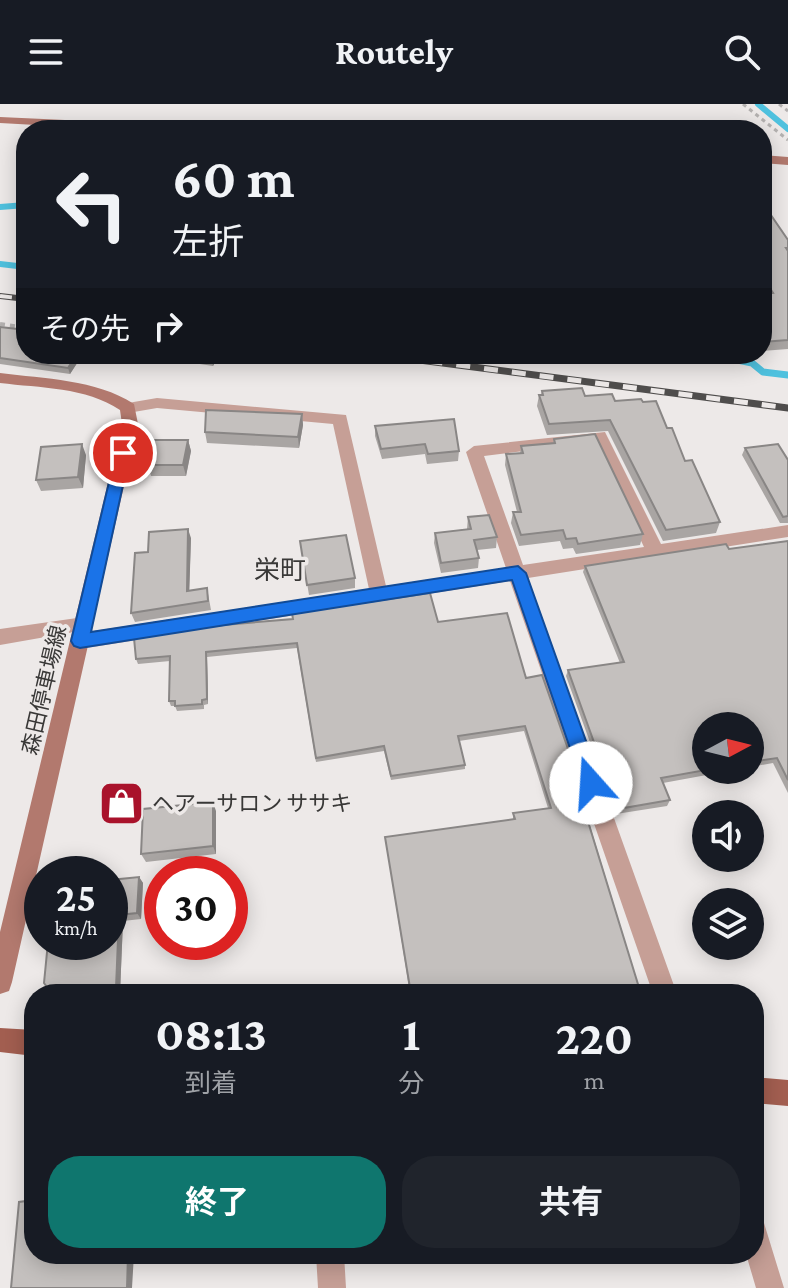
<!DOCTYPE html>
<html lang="ja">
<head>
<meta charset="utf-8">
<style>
  body { margin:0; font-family:"Crimson Pro","Noto Sans JP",serif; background:#20242c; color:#f1f3f6; height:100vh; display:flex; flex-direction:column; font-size:30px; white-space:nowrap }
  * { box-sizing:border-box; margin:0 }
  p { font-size:26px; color:#9ea1a6 }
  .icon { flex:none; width:44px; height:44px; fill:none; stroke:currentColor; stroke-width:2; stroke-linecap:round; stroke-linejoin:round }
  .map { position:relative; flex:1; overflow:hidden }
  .sheet { position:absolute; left:24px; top:880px; width:740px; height:280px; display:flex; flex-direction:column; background:#171b24; border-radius:32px; box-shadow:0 4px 20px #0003 }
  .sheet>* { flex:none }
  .top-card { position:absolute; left:16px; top:16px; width:756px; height:244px; border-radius:32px; box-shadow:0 4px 20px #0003; background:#171b24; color:#f1f3f6; overflow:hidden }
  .needle { width:52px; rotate:83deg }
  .controls { position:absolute; left:692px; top:608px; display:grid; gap:16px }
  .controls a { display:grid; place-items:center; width:72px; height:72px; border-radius:50%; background:#171b24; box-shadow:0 4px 20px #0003; font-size:40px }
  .speed { position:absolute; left:24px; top:752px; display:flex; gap:16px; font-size:40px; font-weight:700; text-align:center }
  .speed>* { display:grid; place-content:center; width:104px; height:104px; border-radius:50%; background:#171b24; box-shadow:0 4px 20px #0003; line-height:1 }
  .speed small { font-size:20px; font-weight:400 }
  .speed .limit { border:12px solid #d22; background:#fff; color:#111 }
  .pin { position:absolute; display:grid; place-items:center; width:68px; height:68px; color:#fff; margin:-34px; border:4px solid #fff; border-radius:50%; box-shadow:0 2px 8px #0007 }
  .me { position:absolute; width:88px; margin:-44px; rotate:341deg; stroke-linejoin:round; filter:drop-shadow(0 0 6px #0008) }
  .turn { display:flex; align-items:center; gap:28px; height:168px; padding:0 24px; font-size:36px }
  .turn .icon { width:104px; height:104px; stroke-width:2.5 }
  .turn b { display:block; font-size:56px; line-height:68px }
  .then { display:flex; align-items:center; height:76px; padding:0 24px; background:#0003; gap:16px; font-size:30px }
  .eta { display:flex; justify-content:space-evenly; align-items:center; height:136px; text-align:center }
  .eta b { font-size:48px; font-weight:700; line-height:56px }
  .button { display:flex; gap:16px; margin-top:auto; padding:16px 24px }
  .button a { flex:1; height:92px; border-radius:32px; background:#0f766e; color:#fff; font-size:32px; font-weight:700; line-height:92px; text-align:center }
  .button a+a { background:#20242c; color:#f1f3f6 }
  header { display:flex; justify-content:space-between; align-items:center; height:104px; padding:0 24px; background:#171b24; font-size:36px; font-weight:700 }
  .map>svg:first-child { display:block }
</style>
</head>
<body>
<header><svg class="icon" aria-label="menu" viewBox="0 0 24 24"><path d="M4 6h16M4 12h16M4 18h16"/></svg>Routely<svg class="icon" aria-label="search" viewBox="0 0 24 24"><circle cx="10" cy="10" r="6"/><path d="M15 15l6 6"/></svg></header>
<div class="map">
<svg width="788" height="1184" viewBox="0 0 788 1184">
  <rect width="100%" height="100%" fill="#ede9e8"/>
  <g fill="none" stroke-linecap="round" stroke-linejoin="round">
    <!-- stream-far1 -->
    <path stroke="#4fc1de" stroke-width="6" d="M758 0 788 25
      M0 103 26 101
      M0 160 26 163"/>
    <!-- stream -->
    <path stroke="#4fc1de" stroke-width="7" d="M709 250 752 259 763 268 788 271"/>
    <!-- path-far1 -->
    <path stroke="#b4b1b0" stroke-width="3" stroke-dasharray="4 4" stroke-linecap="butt" d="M743 0 788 36
      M779 0 788 7"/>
    <!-- path -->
    <path stroke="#b4b1b0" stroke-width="4" stroke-dasharray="5 5" stroke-linecap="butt" d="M0 220 26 224"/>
    <!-- street -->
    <path fill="#c69f96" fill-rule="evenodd" d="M157 294 346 311 386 482 506 464 466 348 474 342 605 328 661 440 788 421V433L528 474 677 890H653L510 477 80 545 73 542 70 537 73 532 80 529 369 485 333 320 157 304 128 309 120 304 122 300ZM594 338 644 443 523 461 484 352Z
      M84 513 91 515 93 520 91 525 0 541V525Z
      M754 1115 764 1119 784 1184H756L746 1150H754Z
      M316 1150H344L346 1184H318Z"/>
    <!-- secondary -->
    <path fill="#b2796e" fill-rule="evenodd" d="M0 13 195 22 201 26H126L0 19Z
      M762 51 788 53V61L762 59Z
      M0 269C45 275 95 275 134 300L138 320 12 878 9 887 0 890V828L122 320 120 306C86 283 40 284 0 279Z"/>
    <!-- primary -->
    <path fill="#a25e50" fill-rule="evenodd" d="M0 924 34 926V952L0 948Z
      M754 973 788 976V1002L754 999Z"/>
    <defs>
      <path id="rail-far1" d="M0 192 26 195"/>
      <path id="rail" d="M373 250 788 304"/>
    </defs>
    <!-- rail-far1 casing -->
    <use href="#rail-far1" stroke="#4f4d4c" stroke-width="6"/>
    <!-- rail casing -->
    <use href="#rail" stroke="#4f4d4c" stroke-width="7"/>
    <!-- rail-far1 -->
    <use href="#rail-far1" stroke="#ede9e8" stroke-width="4" stroke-dasharray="12" stroke-linecap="butt"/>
    <!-- rail -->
    <use href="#rail" stroke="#ede9e8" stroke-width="5" stroke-dasharray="14" stroke-linecap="butt"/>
  </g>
  <!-- wall -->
  <path fill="#a9a5a3" d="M762 98 788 136V245L762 247V190H764L762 187Z
    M0 223 83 250 70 270 0 260Z
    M99 250H219L213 262 153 253 149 259 100 252Z
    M542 287 615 297 643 298 667 324 720 418 716 429 663 437 608 327 547 331 537 302 539 291H541Z
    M302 310 303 321 299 344 207 339 205 328Z
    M375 322 459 347 458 357 427 360 425 350 382 355 375 332Z
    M554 335 643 430 640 441 576 450 573 444 563 445 560 437 519 442 511 419 513 408H517L505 361 506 350 520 349 521 342 553 339Z
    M188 336 191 347 186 372H151L148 361Z
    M745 344 788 356V419H780L742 351Z
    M86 351 83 384 41 387 36 376Z
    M468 413 497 433 496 444 477 446 479 454 478 464 441 469 434 439 435 429 467 425Z
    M191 434 189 487 207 484 211 506 135 518 131 509 148 448Z
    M300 437 355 474V484L309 491Z
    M788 437V689L773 659 750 663V622L706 666H734L663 679 670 696 667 702 616 710 566 572 568 566 620 559 583 468 585 462 729 445Z
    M438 518 526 574 591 710 589 715H588L641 890H535L534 887 518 890H410L385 733 513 715V709L548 704 524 627 459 637 465 661V665L391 676 384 647 316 658 297 544 207 553 208 600 204 601V605L177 607 175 602H171L169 597 170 557 138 560 136 555Z
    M216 707V750L146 758 141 750Z
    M139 773 143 779 141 815 123 817 120 889 110 890H52L110 838V776Z"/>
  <!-- shaded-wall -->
  <path fill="#898685" d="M77 250H83L70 270 68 264Z
    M150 250H152L153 253 149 259 148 254Z
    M215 250H219L213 262 212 256Z
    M302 310 303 321 299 344 298 333Z
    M188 336 191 347 186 372 183 361Z
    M82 340 86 351 83 384 78 373Z
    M188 425 191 434 189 496 187 487Z
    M206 548 207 553 208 600 207 595Z
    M213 698 216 707V750L213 742Z
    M139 773 143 779 141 815 137 809Z
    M119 811 123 817 120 889 116 884Z
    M128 1150H134L132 1184H127Z"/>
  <!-- building -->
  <path fill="#c4c0be" stroke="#898685" stroke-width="2" d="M762 98 788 136V144H786L788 147V236L762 238V190L773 189 762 172Z
    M0 223 26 226V250H77L68 264 0 254Z
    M123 250H150L148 254Z
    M171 250H215L212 256Z
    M582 284 585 292 612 290 615 297 641 295 643 298 656 297 667 324H672L685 357 692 356 720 418 666 426 610 316 549 320 539 291H543L542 287Z
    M206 306 302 310 298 333 205 328Z
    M454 315 459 347 428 350 425 340 381 345 375 322Z
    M595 330 643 430 578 440 576 434 566 435 563 426 521 431 513 408H521L506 350 523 349 521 342 555 339 554 335Z
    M153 336H188L183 361H148Z
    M82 340 78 373 36 376 41 343Z
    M778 340 788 356V412L783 413 745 344Z
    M489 411 497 433 474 436 479 454 441 459 435 429 471 425 468 413Z
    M188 425 187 487 207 484 208 497 131 509 135 449 148 448 149 428Z
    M346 431 355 474 307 481 300 437Z
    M788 437V676L777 654 750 658V622H706V666L661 674 670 696 618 705 568 566 624 558 585 462 726 440 729 445Z
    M430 489 438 518 507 509 526 574 542 571 591 710 586 711 641 890H537L535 884 499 890H411L385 733 515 715 513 709 551 704 525 622 458 632 465 661 391 672 384 642 316 654 297 539 206 548 207 595 202 596V600L175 602V597H169L170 552 136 555 134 534 212 522 293 515 292 509Z
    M213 698V742L141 750 143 705Z
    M139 773 137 809 119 811 116 884 77 888V890H52L44 879 48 838H110V776Z
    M34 1096V1150H128L127 1184H11L19 1098Z"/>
  <!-- route -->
  <path fill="#1a73e8" stroke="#114b97" stroke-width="2" d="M123 344 130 349 91 528 518 462 526 469 601 679 598 685 591 688 585 685 582 679 512 476 80 544 74 542 71 537 116 349Z"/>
  <!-- icons -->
  <defs>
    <symbol id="shop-square" viewBox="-11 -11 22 22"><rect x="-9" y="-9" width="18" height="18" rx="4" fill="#a9122b" stroke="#ede9e8"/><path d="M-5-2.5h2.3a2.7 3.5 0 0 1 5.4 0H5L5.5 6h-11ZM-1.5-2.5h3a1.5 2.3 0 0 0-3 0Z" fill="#fff"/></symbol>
  </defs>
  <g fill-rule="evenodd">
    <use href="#shop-square" x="96" y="674" width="51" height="51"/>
  </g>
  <g text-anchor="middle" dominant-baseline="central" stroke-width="7" stroke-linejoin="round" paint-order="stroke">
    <!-- street labels -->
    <g font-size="22" fill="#393837" stroke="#ede9e8">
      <text transform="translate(44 586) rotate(-77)">森田停車場線</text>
    </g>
    <!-- poi labels -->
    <g font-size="22" fill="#393837" stroke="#ede9e8" text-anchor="start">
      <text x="152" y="699">ヘアーサロン ササキ</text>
    </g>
    <!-- quarter labels -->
    <g font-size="26" fill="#393837" stroke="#ede9e8">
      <text x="280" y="466">栄町</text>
    </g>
  </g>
</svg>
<div class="controls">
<a><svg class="needle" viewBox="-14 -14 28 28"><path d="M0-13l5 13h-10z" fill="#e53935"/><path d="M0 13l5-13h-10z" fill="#9ea1a6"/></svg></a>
<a><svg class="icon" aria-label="sound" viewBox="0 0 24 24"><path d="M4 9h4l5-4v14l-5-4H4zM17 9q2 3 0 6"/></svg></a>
<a><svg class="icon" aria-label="layers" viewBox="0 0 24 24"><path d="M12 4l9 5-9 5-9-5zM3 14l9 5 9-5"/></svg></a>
</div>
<div class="speed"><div>25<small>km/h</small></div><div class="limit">30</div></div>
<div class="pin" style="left:123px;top:349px;background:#d93025"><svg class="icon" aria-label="arrive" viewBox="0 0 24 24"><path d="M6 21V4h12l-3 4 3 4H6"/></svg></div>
<svg class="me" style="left:591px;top:679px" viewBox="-20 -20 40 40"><circle r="19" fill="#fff"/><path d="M0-13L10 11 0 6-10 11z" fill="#1a73e8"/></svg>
<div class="top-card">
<div class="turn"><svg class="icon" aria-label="left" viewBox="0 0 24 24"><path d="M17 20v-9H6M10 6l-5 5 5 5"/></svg><div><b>60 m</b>左折</div></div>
<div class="then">その先<svg class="icon" aria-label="right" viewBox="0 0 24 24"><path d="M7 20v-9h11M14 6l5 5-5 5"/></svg></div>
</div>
<section class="sheet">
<div class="eta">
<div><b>08:13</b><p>到着</p></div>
<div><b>1</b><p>分</p></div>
<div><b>220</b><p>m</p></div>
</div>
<div class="button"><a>終了</a><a>共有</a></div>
</section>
</div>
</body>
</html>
